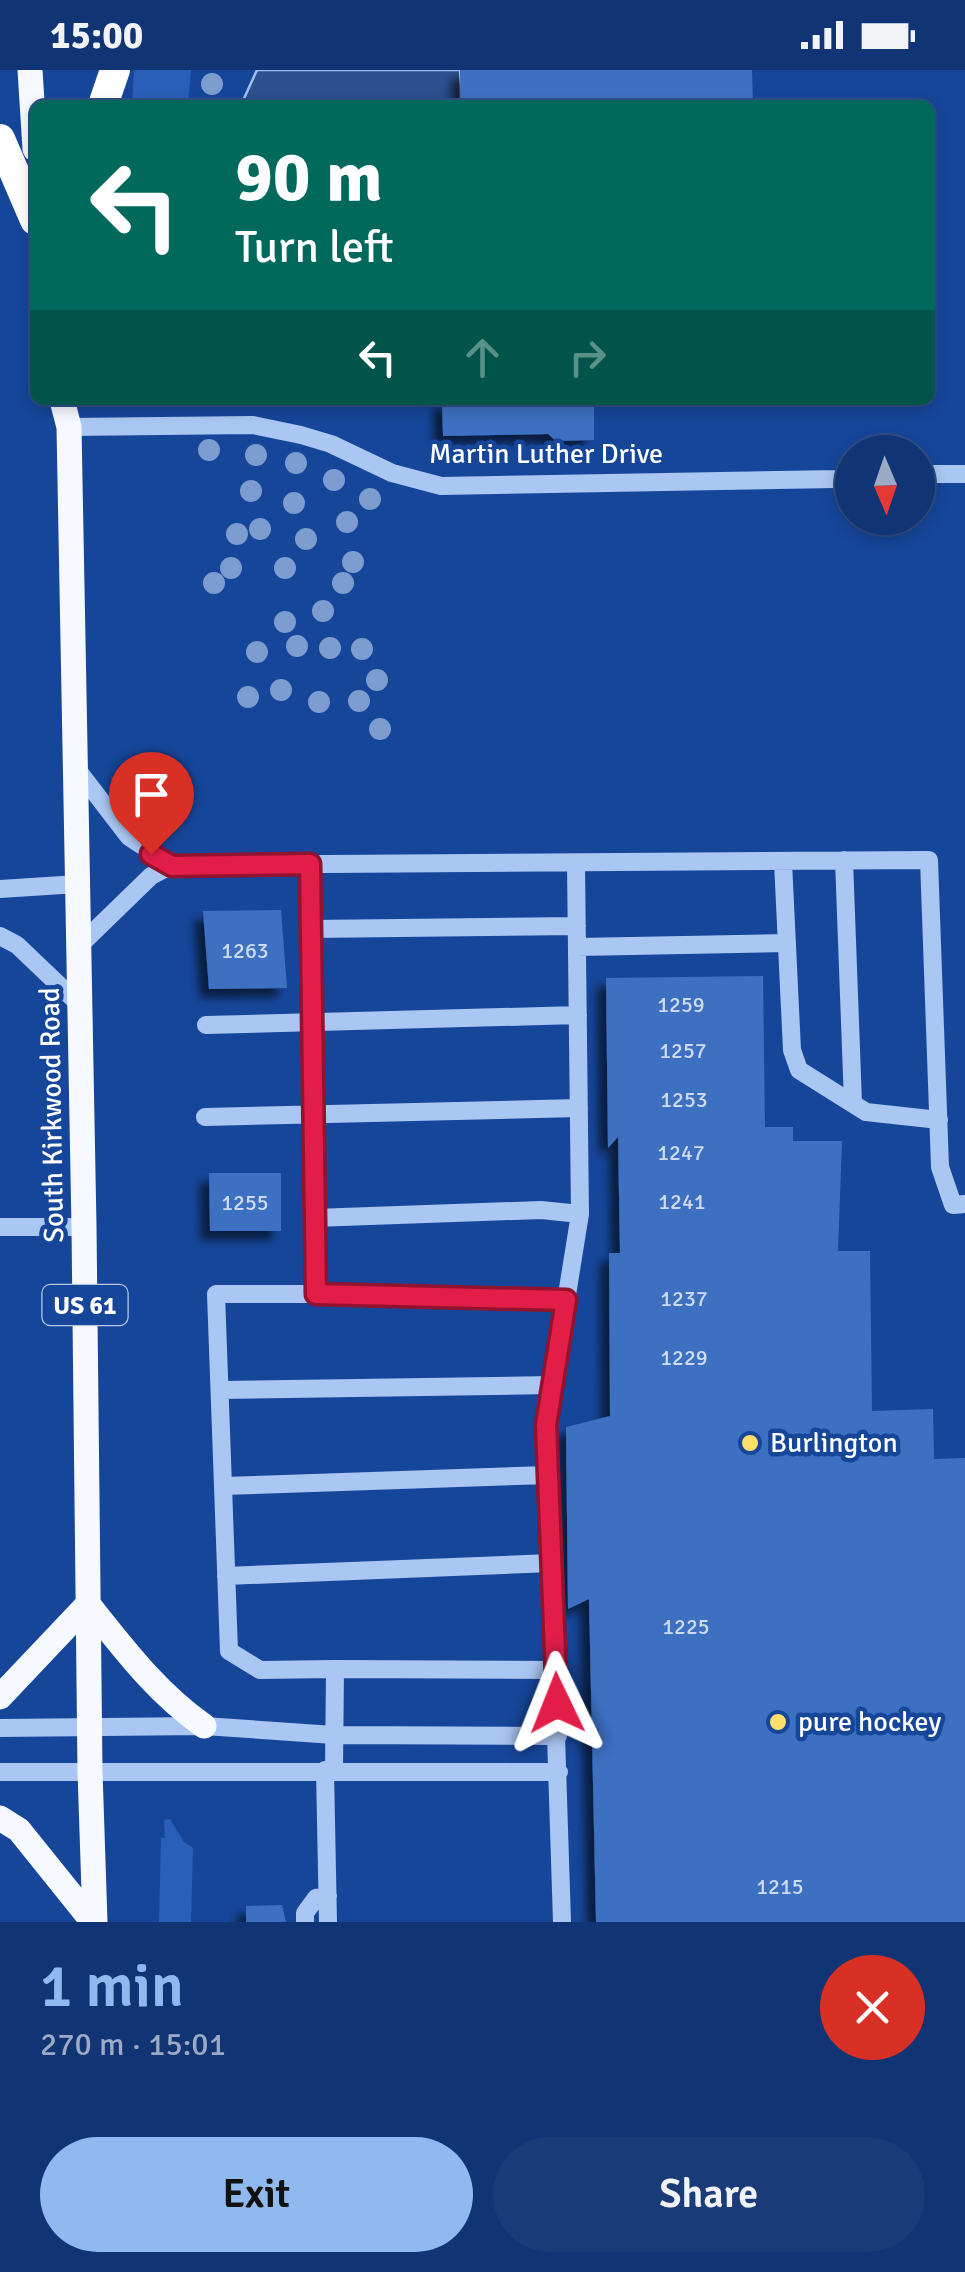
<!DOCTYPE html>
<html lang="en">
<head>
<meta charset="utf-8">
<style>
  body { margin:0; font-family:Signika,sans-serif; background:#193c79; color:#f1f3f6; height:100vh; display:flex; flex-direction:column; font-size:38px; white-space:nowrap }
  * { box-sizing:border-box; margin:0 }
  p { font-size:32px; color:#9caac5 }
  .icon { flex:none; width:55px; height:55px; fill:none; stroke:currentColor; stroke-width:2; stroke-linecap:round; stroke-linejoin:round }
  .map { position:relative; height:1852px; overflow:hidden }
  .drawer { display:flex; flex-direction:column; background:#103474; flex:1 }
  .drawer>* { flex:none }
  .guide { position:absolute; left:30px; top:30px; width:905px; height:305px; border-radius:15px; box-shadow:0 5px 15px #0003,0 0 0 2px #304f86; background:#00695c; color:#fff; overflow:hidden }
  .needle { width:65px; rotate:178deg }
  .controls { position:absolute; left:835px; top:365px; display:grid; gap:20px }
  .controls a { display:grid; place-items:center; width:100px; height:100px; border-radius:50%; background:#103474; box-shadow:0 5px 15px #0003,0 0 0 2px #304f86; font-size:50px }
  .pin { position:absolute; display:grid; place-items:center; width:85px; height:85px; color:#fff; margin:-102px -42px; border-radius:50% 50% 50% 0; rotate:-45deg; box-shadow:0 0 10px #0007 }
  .pin .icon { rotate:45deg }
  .me { position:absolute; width:110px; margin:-55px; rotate:358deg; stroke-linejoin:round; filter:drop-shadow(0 0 8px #0008) }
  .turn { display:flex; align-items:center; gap:35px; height:210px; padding:0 40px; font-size:45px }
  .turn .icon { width:130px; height:130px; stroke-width:2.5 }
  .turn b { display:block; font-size:70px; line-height:85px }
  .lanes { display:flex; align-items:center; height:95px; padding:0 40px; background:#0003; justify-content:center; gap:50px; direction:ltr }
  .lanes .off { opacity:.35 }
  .round { display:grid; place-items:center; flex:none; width:105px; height:105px; border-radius:52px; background:#193c79 }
  .summary { display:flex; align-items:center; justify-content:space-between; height:170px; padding:0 40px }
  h1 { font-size:60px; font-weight:600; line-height:75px; color:#90b9f0 }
  .button { display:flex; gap:20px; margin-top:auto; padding:20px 40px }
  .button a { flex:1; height:115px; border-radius:60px; background:#90b9f0; color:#111; font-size:40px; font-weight:600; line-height:115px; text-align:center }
  .button a+a { background:#193c79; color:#f1f3f6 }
  .status { display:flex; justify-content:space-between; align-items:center; height:70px; padding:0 50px; background:#103474; direction:ltr }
  .status svg { height:28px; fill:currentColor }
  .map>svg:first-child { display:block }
</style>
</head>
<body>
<div class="status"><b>15:00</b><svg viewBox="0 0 49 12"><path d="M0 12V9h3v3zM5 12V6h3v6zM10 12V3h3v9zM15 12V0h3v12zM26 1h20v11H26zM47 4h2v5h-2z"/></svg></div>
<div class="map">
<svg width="965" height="1852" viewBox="0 0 965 1852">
  <defs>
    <filter id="shadow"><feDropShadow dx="-9" dy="9" stdDeviation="5" flood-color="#0009"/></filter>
  </defs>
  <rect width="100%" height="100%" fill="#16469a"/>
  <!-- green -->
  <path fill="#295fb8" d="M134 0H191L188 35H132Z
    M170 1749 184 1772 193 1778 191 1852H159L161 1768H165L164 1750Z"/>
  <!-- water -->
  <path fill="#2c4f8e" stroke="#9dbff5" stroke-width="2.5" d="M257 0H460L461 35H241Z"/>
  <!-- building -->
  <path fill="#3e70c1" filter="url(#shadow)" d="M460 0H752L753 35H461Z
    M442 330H594V370L556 371 548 364 443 366Z
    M281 840 287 918 209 919 203 841Z
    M763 906 765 1057H793V1071H842L838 1181H870L872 1341 933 1339 934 1389 965 1388V1852H596L589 1529 568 1539 566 1357 610 1346 609 1183H620L618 1067 608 1078 606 908Z
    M209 1103H281V1161H210Z
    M282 1835 286 1852H246V1836Z"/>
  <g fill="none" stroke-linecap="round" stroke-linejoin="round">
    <!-- minor -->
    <path stroke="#aac6f2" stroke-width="18" d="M69 357 253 355 301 365 331 374 392 403 441 416 837 409 852 405
      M918 404H965
      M76 698 129 767 172 795
      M844 790 853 1033
      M783 792 792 980 799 1000 866 1042 939 1050
      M310 794 316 1224H216L229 1581 260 1600 335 1599 334 1700
      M0 819 78 814
      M311 859 577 856
      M0 866 17 875 81 936
      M79 876 151 806 172 795 929 790 940 1097 953 1135 965 1134
      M577 877 787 873
      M206 955 578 945
      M205 1047 579 1038
      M314 1148 541 1140 580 1144
      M0 1157H84
      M316 1224 567 1230
      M220 1320 553 1315
      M223 1416 548 1405
      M226 1506 551 1493
      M335 1599 555 1600
      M0 1658 204 1656 334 1665 558 1666
      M325 1700 328 1852
      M0 1702H559
      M305 1852V1843L316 1828 328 1826
      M562 1852 546 1355 580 1144 576 794"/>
    <!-- major -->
    <path stroke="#f6f9ff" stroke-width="25" d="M30 0 35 79
      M62 330 69 357 84 1157 90 1701 95 1852
      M88 1534C124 1579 156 1622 204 1656
      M0 1627 88 1534
      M0 1748 19 1760 93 1852"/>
    <!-- highway -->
    <path stroke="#fff" stroke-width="30" d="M103 35 115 0
      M0 69 35 150"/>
  </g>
  <!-- trees -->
  <g fill="#7d9cd0">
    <circle cx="212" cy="14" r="11"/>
    <circle cx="209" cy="380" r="11"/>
    <circle cx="256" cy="385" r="11"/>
    <circle cx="296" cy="393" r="11"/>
    <circle cx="334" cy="410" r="11"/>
    <circle cx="251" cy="421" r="11"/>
    <circle cx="370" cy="429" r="11"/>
    <circle cx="294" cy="433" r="11"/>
    <circle cx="347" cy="452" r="11"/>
    <circle cx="260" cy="459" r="11"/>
    <circle cx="237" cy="464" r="11"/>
    <circle cx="306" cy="469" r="11"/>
    <circle cx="353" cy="492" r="11"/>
    <circle cx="231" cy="498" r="11"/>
    <circle cx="285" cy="498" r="11"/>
    <circle cx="214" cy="513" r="11"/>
    <circle cx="343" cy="513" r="11"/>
    <circle cx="323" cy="541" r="11"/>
    <circle cx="285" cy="552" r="11"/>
    <circle cx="297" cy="576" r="11"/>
    <circle cx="330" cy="578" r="11"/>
    <circle cx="362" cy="579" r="11"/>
    <circle cx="257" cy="582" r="11"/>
    <circle cx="377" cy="610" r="11"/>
    <circle cx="281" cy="620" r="11"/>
    <circle cx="248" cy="627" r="11"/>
    <circle cx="359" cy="631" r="11"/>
    <circle cx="319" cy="632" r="11"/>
    <circle cx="380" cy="659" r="11"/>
  </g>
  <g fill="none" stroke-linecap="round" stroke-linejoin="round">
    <defs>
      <path id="route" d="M151 784 172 796 310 794 316 1224 566 1230 546 1355 557 1633"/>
    </defs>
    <!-- route casing -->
    <use href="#route" stroke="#92132f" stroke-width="25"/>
    <!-- route -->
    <use href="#route" stroke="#e11d48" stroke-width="18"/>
  </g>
  <!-- markers -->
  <g fill="#ffdf6c" stroke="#16469a" stroke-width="4">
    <circle cx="750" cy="1373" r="10"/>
    <circle cx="778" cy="1652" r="10"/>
  </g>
  <g text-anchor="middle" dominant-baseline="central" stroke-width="9" stroke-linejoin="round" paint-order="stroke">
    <!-- number labels -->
    <g font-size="22" fill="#cfdbf0">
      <text x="245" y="880">1263</text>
      <text x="681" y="934">1259</text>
      <text x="683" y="980">1257</text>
      <text x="684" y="1029">1253</text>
      <text x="681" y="1082">1247</text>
      <text x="682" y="1131">1241</text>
      <text x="245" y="1132">1255</text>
      <text x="684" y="1228">1237</text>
      <text x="684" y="1287">1229</text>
      <text x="686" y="1556">1225</text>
      <text x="780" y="1816">1215</text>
    </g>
    <!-- shield labels -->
    <rect fill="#16469a" stroke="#b9c8e1" stroke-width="2.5" x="42.5" y="1215" width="85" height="40" rx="8"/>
    <g font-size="25" font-weight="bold" fill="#fff">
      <text x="85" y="1235">US 61</text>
    </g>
    <!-- street labels -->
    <g font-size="28" fill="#fff" stroke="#16469a">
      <text x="546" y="384">Martin Luther Drive</text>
      <text transform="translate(52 1045) rotate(-91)">South Kirkwood Road</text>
    </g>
    <!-- poi labels -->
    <g font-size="28" fill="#fff" stroke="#16469a" text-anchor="start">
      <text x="770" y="1373">Burlington</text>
      <text x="798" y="1652">pure hockey</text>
    </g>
  </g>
</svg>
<div class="controls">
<a><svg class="needle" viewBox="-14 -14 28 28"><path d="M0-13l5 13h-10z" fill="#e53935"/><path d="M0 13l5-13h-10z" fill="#9caac5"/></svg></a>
</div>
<div class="pin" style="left:151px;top:784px;background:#d93025"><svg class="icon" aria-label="arrive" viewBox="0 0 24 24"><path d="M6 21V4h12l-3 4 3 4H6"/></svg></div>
<svg class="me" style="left:557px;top:1633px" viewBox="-20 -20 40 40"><path d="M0-17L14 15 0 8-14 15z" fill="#e11d48" stroke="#fff" stroke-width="4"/></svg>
<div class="guide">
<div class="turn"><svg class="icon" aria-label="left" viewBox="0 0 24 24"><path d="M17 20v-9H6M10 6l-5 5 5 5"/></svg><div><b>90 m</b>Turn left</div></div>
<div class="lanes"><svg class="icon" aria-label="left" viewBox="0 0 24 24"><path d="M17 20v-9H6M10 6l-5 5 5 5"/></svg><svg class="icon off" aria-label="ahead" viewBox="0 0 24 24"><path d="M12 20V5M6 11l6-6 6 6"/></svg><svg class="icon off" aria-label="right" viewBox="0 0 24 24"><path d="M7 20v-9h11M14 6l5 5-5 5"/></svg></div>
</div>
</div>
<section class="drawer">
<div class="summary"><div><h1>1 min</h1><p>270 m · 15:01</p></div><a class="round" style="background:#d93025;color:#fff"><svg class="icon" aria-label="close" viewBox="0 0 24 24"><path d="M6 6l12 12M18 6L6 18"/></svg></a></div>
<div class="button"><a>Exit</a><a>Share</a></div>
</section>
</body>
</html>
